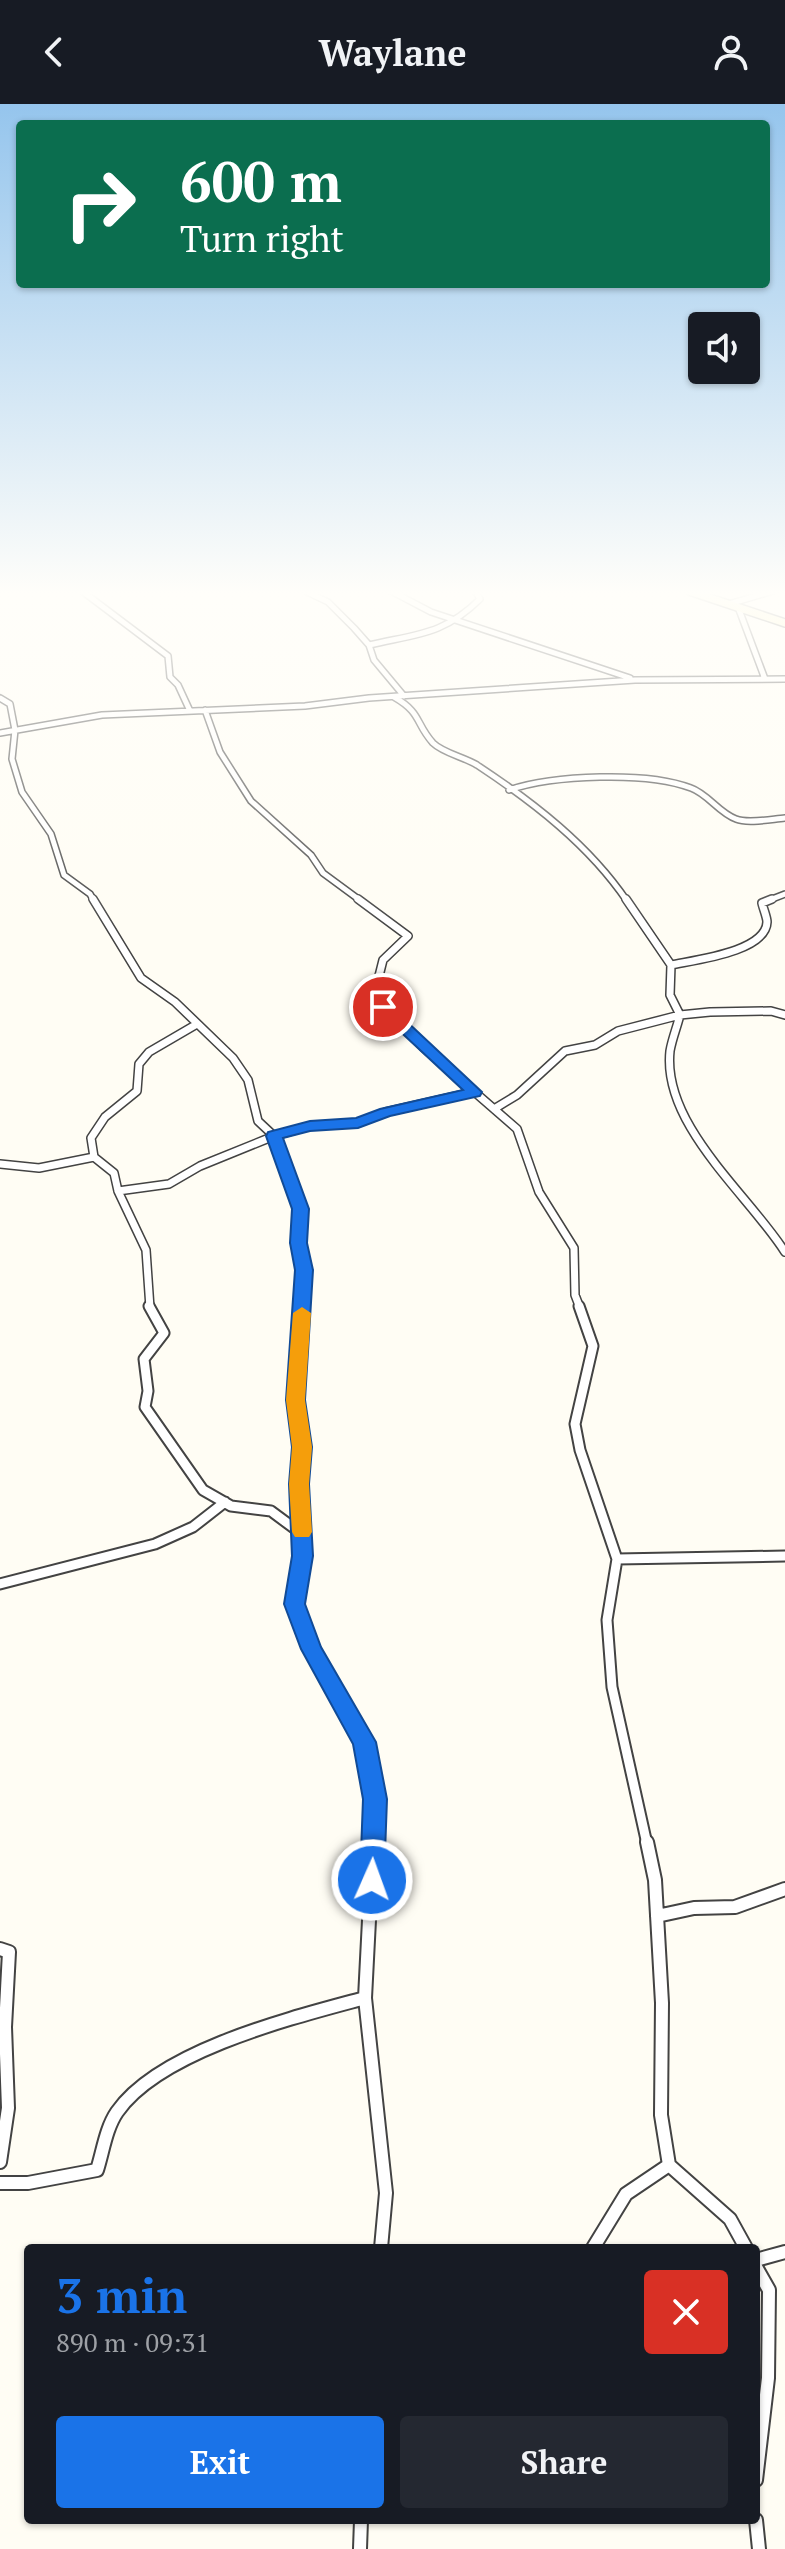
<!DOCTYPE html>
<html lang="en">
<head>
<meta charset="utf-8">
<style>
  body { margin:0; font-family:"PT Serif",serif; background:#242831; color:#f1f3f6; height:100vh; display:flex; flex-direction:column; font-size:30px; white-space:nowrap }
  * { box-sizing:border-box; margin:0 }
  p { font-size:26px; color:#9ea1a6 }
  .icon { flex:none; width:44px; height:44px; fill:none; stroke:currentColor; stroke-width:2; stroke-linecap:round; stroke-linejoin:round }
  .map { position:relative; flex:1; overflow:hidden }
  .side { position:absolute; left:24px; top:2140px; width:736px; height:280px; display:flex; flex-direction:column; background:#171b24; border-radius:8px; box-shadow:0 2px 6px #0004 }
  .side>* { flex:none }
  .hud { position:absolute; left:16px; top:16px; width:754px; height:168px; border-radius:8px; box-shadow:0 2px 6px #0004; background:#0b6e4f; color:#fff; overflow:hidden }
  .buttons { position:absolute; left:688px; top:208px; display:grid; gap:16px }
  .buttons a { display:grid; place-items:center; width:72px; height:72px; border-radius:8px; background:#171b24; box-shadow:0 2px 6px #0004; font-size:40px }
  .pin { position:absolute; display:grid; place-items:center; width:68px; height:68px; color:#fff; margin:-34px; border:4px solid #fff; border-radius:50%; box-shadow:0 2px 8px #0007 }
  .me { position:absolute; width:88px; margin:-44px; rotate:2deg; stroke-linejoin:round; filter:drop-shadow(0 0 6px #0008) }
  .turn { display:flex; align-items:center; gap:28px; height:168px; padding:0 32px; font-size:36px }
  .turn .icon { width:104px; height:104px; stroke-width:2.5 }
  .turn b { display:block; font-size:56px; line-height:68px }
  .round { display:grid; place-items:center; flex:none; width:84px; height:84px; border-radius:8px; background:#242831 }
  .summary { display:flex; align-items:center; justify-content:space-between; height:136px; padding:0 32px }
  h1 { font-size:48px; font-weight:700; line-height:60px; color:#1a73e8 }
  .action { display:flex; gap:16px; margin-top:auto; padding:16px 32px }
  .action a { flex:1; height:92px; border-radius:8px; background:#1a73e8; color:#fff; font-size:32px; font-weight:700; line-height:92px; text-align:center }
  .action a+a { background:#242831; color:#f1f3f6 }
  header { display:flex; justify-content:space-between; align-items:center; height:104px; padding:0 32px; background:#171b24; font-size:36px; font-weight:700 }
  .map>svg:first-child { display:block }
</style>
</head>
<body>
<header><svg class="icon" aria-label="back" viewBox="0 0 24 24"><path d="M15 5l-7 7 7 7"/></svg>Waylane<svg class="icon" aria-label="person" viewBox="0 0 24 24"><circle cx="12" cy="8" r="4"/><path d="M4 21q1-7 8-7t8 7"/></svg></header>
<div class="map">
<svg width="785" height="2445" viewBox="0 0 785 2445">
  <rect width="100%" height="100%" fill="#fffdf4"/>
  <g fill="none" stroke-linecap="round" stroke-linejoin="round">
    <defs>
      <path id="street-far3" d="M82 487 168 552 170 573 178 581 190 607
        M305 487 328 498 354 524 369 541 374 556 404 592
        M391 487 431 508 630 574
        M729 500 773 487
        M738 503 765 575
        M369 541C416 530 444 531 480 495L475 487
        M394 593C422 609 415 619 433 639 443 649 464 653 477 661 533 698 589 741 627 797
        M0 594 10 600 15 626 12 655 22 688 51 730 64 771 90 790 94 797
        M205 606 220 648 251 697 311 751 323 769 361 797
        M0 629 102 611 305 602 369 594 635 576 785 575
        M509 686C553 671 647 667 691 684 708 690 719 709 736 715 748 720 772 715 785 714
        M767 797 785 790"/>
      <path id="street-far2" d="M93 795 141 874 175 898 233 954 248 976 258 1017 274 1032 301 1105 298 1139 304 1166 302 1204
        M358 795 408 832 383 856 378 876 383 903 424 944 517 1025 539 1088 574 1144 575 1191 580 1204
        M626 795 671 861 670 891 680 911C677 923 672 935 670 947 662 1021 748 1090 785 1148
        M671 861C694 856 766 848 767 818 767 813 763 804 762 799L772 795
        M494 1005 517 991 565 947 595 941 618 927 680 911 710 908 771 907 785 911
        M94 1053 91 1034 105 1013 137 987 139 960 149 948 197 920
        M0 1060 39 1064 94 1053 114 1069 118 1087 169 1080 200 1062 274 1032 310 1022 358 1019 386 1008 474 988
        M118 1087 146 1146 150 1204"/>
      <path id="street-far1" d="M149 1202 164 1229 144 1255 148 1287 145 1303 203 1386 231 1402 271 1407 302 1430
        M302 1202 296 1296 302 1343 299 1380 302 1452 295 1500 311 1545 364 1638 375 1695 373 1740
        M579 1202 593 1242 575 1320 580 1346 617 1455 607 1516 612 1583 647 1740
        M617 1455 785 1452
        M0 1480 155 1440 193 1423 225 1398"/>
      <path id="street" d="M373 1738 365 1894 386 2089 381 2144
        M647 1738 655 1776 662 1899 661 2011 669 2061 730 2115 746 2144
        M657 1812 694 1804 735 1803 785 1785
        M0 1845 9 1848 5 1923 8 2004 0 2058
        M0 2079H28L97 2066C103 2047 106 2024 117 2008 160 1946 295 1913 365 1894
        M593 2144 626 2090 669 2061
        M756 2156 785 2148
        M756 2163 769 2186 768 2274 756 2376
        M756 2416 759 2445
        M360 2445 361 2416"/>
      <path id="secondary" d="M689 487 785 519"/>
    </defs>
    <!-- street-far3 casing -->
    <use href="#street-far3" stroke="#434343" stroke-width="8"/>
    <!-- street-far2 casing -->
    <use href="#street-far2" stroke="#434343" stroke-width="10"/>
    <!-- street-far1 casing -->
    <use href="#street-far1" stroke="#434343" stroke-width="13"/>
    <!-- street casing -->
    <use href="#street" stroke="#434343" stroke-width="16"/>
    <!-- secondary casing -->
    <use href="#secondary" stroke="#323232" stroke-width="10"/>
    <!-- street-far3 -->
    <use href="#street-far3" stroke="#fff" stroke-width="5"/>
    <!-- street-far2 -->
    <use href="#street-far2" stroke="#fff" stroke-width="7"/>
    <!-- street-far1 -->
    <use href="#street-far1" stroke="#fff" stroke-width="9"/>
    <!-- street -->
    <use href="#street" stroke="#fff" stroke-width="12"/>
    <!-- secondary -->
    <use href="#secondary" stroke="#fcf4b2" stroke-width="7"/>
  </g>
  <!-- sky -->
  <linearGradient id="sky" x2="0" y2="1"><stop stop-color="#95c5ed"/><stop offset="0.59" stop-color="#fffefa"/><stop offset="1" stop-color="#fffefa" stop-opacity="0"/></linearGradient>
  <rect width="785" height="829" fill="url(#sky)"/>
  <!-- route -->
  <path fill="#1a73e8" stroke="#114b97" stroke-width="2" d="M383 899 388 900 482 988 480 992 390 1012 358 1024 310 1027 283 1034 309 1105 307 1139 313 1166 305 1296 312 1343 309 1380 313 1452 305 1500 321 1543 376 1638 387 1695 384 1776 381 1784 372 1787 364 1784 360 1776 363 1695 353 1640 301 1545 284 1500 292 1452 289 1380 292 1343 286 1296 295 1166 290 1139 292 1105 266 1032 268 1028 310 1017 356 1014 380 1005 463 986 377 906V900Z"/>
  <!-- slow -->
  <path fill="#f59e0b" d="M302 1203 311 1209 305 1296 312 1343 309 1380 312 1428 309 1433H295L292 1428 289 1380 292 1343 286 1296 293 1209Z"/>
</svg>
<div class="buttons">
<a><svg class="icon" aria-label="sound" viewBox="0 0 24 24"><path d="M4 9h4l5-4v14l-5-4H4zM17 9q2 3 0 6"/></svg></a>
</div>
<div class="pin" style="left:383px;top:903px;background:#d93025"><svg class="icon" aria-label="arrive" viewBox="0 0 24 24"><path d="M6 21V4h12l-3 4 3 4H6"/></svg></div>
<svg class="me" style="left:372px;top:1776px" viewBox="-20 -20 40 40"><circle r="17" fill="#1a73e8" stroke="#fff" stroke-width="3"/><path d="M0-11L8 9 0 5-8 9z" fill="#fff"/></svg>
<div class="hud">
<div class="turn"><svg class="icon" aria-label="right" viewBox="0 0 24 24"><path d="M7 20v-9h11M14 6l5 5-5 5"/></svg><div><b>600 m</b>Turn right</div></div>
</div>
<section class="side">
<div class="summary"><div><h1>3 min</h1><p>890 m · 09:31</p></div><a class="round" style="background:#d93025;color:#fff"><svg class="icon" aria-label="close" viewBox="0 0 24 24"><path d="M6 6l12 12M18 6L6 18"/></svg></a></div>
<div class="action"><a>Exit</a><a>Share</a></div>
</section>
</div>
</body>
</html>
